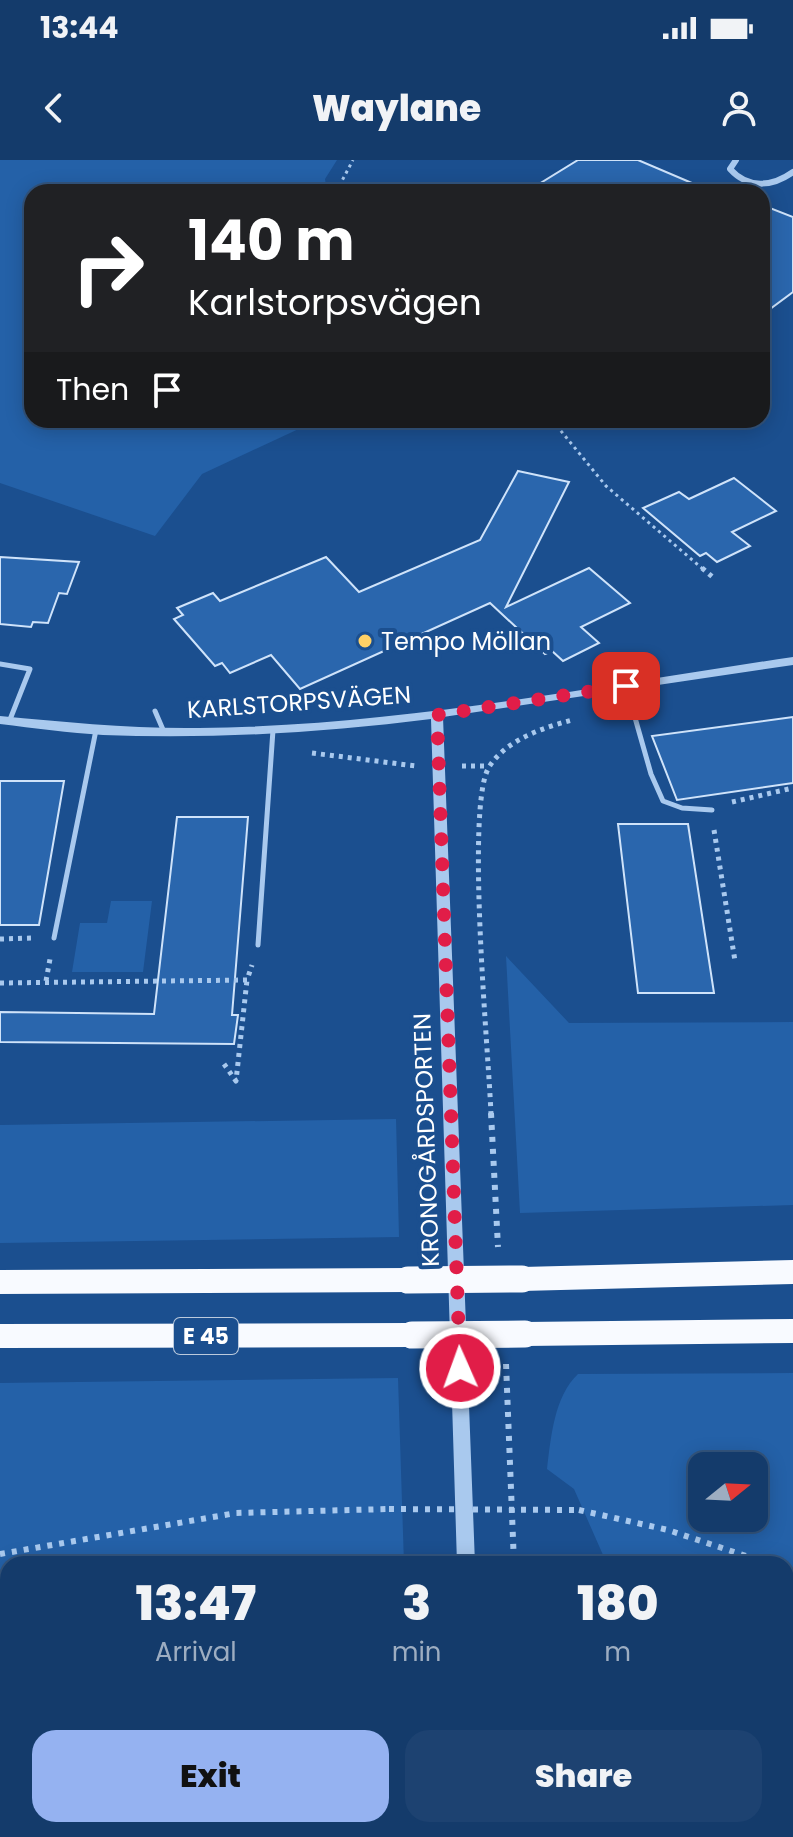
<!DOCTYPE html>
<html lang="en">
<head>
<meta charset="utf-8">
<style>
  body { margin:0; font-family:Poppins,sans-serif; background:#1d4271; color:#f1f3f6; height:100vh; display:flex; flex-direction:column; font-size:30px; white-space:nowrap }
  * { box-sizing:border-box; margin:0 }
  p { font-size:26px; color:#9dadc1 }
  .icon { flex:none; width:44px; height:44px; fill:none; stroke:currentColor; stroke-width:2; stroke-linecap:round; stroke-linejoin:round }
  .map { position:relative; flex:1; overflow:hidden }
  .side { position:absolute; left:0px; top:1396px; width:794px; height:282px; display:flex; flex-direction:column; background:#143b6b; border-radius:24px 24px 0 0; box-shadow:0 4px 20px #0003,0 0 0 2px #33557e }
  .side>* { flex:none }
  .banner { position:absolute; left:24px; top:24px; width:746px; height:244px; border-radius:24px; box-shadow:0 4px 20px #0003,0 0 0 2px #33557e; background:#202124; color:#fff; overflow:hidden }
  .needle { width:52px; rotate:72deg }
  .fabs { position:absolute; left:688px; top:1292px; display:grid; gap:16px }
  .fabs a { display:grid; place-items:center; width:80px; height:80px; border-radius:16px; background:#143b6b; box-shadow:0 4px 20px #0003,0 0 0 2px #33557e; font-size:40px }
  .pin { position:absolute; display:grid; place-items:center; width:68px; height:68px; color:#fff; margin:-34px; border-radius:16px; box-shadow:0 4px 12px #0006 }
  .me { position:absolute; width:88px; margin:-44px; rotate:358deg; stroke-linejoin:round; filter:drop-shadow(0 0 6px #0008) }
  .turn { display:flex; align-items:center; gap:28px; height:168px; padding:0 32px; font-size:36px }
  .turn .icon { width:104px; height:104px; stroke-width:2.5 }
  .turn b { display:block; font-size:56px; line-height:68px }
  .then { display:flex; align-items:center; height:76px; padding:0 32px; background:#0003; gap:16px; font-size:30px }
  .eta { display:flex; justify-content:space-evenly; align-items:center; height:136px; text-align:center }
  .eta b { font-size:48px; font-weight:800; line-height:56px }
  .cta { display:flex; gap:16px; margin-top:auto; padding:16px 32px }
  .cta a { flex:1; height:92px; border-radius:24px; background:#95b2f1; color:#111; font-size:32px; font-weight:800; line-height:92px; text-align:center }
  .cta a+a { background:#1d4271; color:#f1f3f6 }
  .status { display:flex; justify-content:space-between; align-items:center; height:56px; padding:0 40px; background:#143b6b; direction:ltr }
  .status svg { height:22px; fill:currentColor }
  header { display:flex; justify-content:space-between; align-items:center; height:104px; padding:0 32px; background:#143b6b; font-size:36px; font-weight:800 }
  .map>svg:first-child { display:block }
</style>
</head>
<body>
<div class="status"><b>13:44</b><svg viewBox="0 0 49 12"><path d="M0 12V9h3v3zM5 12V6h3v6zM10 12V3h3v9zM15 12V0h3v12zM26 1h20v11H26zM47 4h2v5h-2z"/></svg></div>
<header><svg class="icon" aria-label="back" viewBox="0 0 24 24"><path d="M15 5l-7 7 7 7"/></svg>Waylane<svg class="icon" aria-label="person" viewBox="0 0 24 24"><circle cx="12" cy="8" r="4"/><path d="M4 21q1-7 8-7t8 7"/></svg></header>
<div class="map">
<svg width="793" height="1677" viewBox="0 0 793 1677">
  <rect width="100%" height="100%" fill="#1b4f8f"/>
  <!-- green -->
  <path fill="#2461a8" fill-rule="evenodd" d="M0 0H337L325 19 327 32H32V260H318L202 314 155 376 0 323Z
    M111 741H152L143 812H72L80 763H107Z
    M506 796 569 863 793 862V1045L520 1053Z
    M396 959 399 1077 0 1083V965Z
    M793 1213V1677H624L625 1670H786V1404H607L574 1329 547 1309C551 1277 554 1237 578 1214ZM702 1306H754V1358H702Z
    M398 1218 404 1404H8V1441H0V1223Z
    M0 1573 8 1595V1677H0Z
    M43 1670H405V1677H43Z"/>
  <!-- building -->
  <path fill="#2a66ad" stroke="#cfe3fa" stroke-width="2" d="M578 0H638L713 32H526Z
    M762 45 793 57V132L762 155Z
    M518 311 569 322 506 447 589 408 630 443 581 467 599 483 563 501 552 491 545 494 490 443 300 529 271 495 230 513 222 503 215 506 174 459 183 455 177 448 213 433 220 441 326 397 359 432 480 380Z
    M734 318 776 351 732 372 750 386 717 402 706 393 700 396 643 348 679 332 689 339Z
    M0 397 79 402 67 434 59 433 48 463 33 462 31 467 0 464Z
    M793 557V623L677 640 652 576Z
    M0 621H64L39 765H0Z
    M177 657H248L232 855H238L234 884 0 882V852L154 854Z
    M618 664H688L714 833H638Z"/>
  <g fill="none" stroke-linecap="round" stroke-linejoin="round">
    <!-- path-far2 -->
    <path stroke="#a9c9ee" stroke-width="3" stroke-dasharray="3 4" stroke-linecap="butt" d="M336 32 353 0
      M552 260 606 326 704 410"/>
    <!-- path-far1 -->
    <path stroke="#a9c9ee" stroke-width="5" stroke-dasharray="4 5" stroke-linecap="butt" d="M702 408 715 419
      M312 593 416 606
      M462 606H489
      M732 642 793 628
      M714 670 735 801
      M0 779 34 778
      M46 821 50 799
      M0 823 247 820 252 805
      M224 904 236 921 247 820
      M491 955C489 895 465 647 489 607 506 580 542 568 572 560"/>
    <!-- path -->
    <path stroke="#a9c9ee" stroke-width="6" stroke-dasharray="5 7" stroke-linecap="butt" d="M491 953 498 1087
      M506 1204 514 1404
      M579 1350 668 1370 770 1404
      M0 1394 236 1353 389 1349
      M786 1409 793 1412
      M522 1670V1677
      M16 1677 17 1670"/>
    <!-- service-far1 -->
    <path stroke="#a9c9ee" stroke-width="5" d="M0 504 30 509 9 562
      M626 526 651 614 663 641 682 648 712 650
      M155 551 164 572
      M54 778 96 570
      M258 785 273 570"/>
    <!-- service -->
    <path stroke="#a9c9ee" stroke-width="7" d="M0 1539H8"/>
    <!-- minor -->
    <path stroke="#a9c9ee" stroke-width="6" d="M736 0 730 9C748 29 772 27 793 12"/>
    <!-- tertiary -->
    <path fill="#a9c9ee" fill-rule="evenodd" d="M793 497V505L443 557 475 1404H457L431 559C322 573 213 579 103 575 69 573 34 568 0 564V556C66 562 132 569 199 568 398 566 596 526 793 497Z
      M463 1670H483V1677H463Z"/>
    <!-- trunk -->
    <path fill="#f8faff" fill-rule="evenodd" d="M793 1100V1124L522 1131 513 1127 510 1119 513 1111 522 1107Z
      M408 1108 417 1112 420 1120 417 1128 408 1132 0 1134V1110Z
      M793 1159V1183L525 1186 516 1183 512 1174 516 1165 525 1162Z
      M412 1163 421 1166 425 1175 421 1184 412 1187 0 1188V1164Z"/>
    <!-- path-bridge -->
    <path stroke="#a9c9ee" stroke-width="6" stroke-dasharray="5 7" stroke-linecap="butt" d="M389 1349 579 1350"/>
    <!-- trunk-bridge -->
    <path stroke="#f8faff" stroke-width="27" d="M408 1120 522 1119
      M412 1175 525 1174"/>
  </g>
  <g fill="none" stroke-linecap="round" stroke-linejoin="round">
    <!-- route -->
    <path stroke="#e11d48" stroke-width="14" stroke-dasharray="0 25.2" d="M460 1208 437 555 626 526"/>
  </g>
  <!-- markers -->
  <circle fill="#ffd166" stroke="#1b4f8f" stroke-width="3" cx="365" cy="481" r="8"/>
  <g text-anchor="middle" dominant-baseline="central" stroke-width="8" stroke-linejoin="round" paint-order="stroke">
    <!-- shield labels -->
    <rect fill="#1b4f8f" stroke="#bbcadd" stroke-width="2" x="174" y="1158" width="64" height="36" rx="6"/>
    <g font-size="22" font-weight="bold" fill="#fff">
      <text x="206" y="1176">E 45</text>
    </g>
    <!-- poi labels -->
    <g font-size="24" fill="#fff" stroke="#1b4f8f" text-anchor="start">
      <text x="381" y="481">Tempo Möllan</text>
    </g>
    <!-- street labels -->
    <g font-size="24" fill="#fff" stroke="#1b4f8f">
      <text transform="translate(299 542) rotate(-4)">KARLSTORPSVÄGEN</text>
      <text transform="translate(426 980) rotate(-92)">KRONOGÅRDSPORTEN</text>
    </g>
  </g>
</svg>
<div class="fabs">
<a><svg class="needle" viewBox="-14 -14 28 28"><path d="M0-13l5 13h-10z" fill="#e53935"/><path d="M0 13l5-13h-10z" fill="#9dadc1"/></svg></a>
</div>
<div class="pin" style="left:626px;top:526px;background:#d93025"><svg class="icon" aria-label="arrive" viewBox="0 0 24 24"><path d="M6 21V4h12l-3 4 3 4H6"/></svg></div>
<svg class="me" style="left:460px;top:1208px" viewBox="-20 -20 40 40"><circle r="17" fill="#e11d48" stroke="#fff" stroke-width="3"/><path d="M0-11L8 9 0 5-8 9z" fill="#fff"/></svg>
<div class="banner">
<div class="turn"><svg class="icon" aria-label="right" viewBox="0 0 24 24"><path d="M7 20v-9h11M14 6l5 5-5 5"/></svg><div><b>140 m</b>Karlstorpsvägen</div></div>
<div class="then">Then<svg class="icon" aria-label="arrive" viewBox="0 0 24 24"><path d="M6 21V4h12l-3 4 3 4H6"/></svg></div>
</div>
<section class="side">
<div class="eta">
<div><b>13:47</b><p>Arrival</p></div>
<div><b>3</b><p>min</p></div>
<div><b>180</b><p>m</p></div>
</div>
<div class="cta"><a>Exit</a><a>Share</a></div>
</section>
</div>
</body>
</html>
